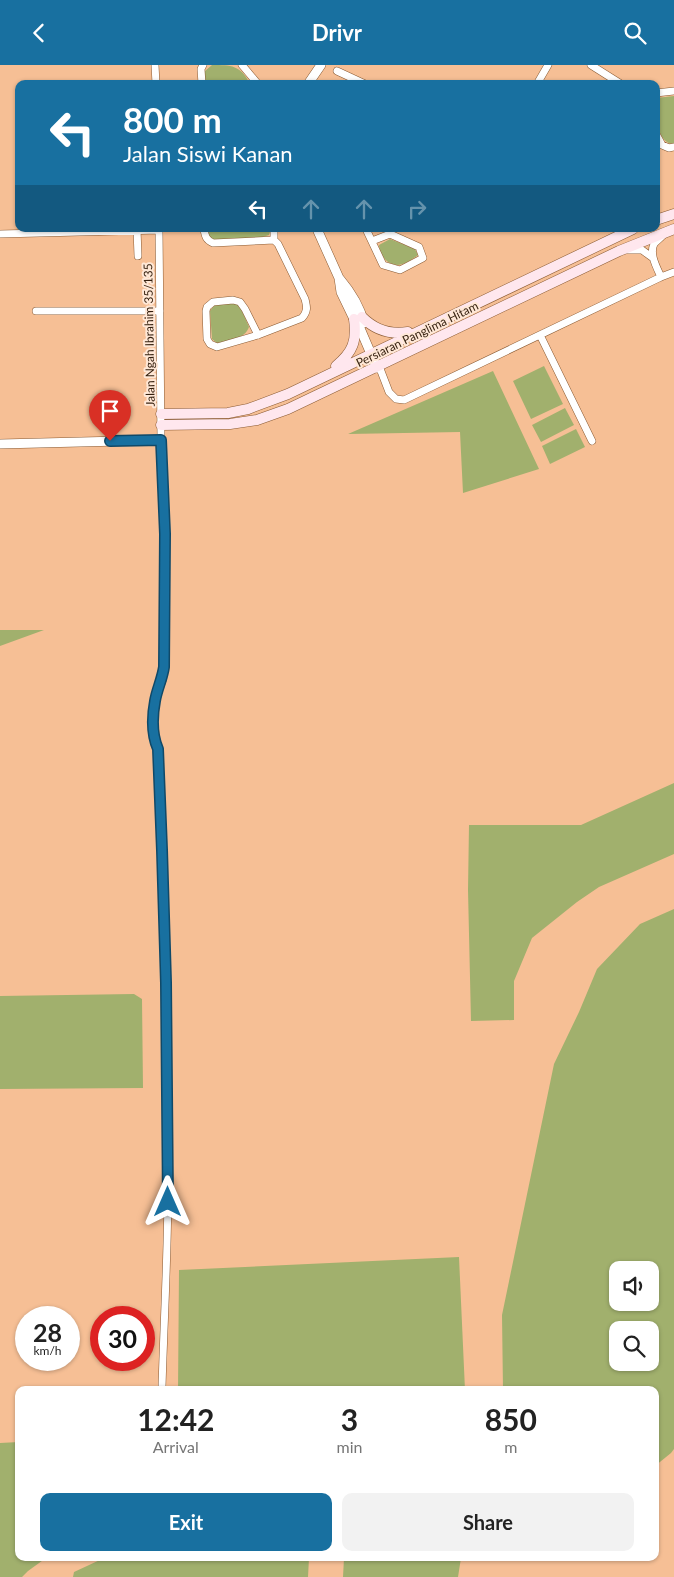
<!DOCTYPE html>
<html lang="en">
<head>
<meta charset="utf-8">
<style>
  body { margin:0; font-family:Lato,sans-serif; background:#f2f2f2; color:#222; height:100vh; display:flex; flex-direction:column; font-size:19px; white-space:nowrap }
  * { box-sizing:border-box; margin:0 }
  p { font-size:16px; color:#767676 }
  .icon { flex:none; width:28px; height:28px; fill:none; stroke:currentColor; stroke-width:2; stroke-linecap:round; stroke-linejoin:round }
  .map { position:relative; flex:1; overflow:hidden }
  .panel { position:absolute; left:15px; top:1321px; width:644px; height:175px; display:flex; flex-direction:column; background:#fff; border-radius:10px; box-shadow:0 1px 4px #0004 }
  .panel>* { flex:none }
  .top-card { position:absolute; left:15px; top:15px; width:645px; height:152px; border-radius:10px; box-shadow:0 1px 4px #0004; background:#1870a0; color:#fff; overflow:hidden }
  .fabs { position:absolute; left:609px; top:1196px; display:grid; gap:10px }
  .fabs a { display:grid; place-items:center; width:50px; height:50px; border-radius:10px; background:#fff; box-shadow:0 1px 4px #0004; font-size:25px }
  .speed { position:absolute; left:15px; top:1241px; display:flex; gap:10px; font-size:25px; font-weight:700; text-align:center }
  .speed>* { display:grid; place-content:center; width:65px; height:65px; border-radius:50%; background:#fff; box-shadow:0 1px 4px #0004; line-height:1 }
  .speed small { font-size:12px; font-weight:400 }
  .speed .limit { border:8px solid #d22; background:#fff; color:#111 }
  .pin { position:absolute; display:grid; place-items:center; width:42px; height:42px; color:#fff; margin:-51px -21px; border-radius:50% 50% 50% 0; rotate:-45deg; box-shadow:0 0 5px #0007 }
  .pin .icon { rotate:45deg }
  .me { position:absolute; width:55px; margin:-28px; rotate:0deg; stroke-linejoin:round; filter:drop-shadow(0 0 4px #0008) }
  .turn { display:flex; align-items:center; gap:18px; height:105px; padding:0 25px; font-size:22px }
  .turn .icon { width:65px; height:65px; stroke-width:2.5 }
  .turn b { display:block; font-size:35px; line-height:42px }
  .lanes { display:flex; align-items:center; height:48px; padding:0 25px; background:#0003; justify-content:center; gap:25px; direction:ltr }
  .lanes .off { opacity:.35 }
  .eta { display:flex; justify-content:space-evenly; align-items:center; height:85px; text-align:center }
  .eta b { font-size:30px; font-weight:700; line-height:35px }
  .button { display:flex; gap:10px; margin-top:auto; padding:10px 25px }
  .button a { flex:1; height:58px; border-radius:10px; background:#1870a0; color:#fff; font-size:20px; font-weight:700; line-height:58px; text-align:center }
  .button a+a { background:#f2f2f2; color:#222 }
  header { display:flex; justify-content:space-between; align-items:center; height:65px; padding:0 25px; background:#1870a0; color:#fff; font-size:22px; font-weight:700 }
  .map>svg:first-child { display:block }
</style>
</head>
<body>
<header><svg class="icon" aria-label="back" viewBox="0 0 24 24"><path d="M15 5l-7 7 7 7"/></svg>Drivr<svg class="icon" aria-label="search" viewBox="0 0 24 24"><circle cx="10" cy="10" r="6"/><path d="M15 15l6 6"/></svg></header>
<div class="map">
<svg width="674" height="1512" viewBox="0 0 674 1512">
  <rect width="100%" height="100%" fill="#f6bf95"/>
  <!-- green -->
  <path fill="#a1b06d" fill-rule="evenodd" d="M212 0C231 0 241 0 250 19H205V6Z
    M674 31V79C655 78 656 47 656 33Z
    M207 164H271L269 170 263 172 214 175 209 173Z
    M390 174 415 184 418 190 417 191C412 194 404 200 397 200 386 199 380 190 379 180Z
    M215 239H237L240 241 249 262C245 274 229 275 217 278L212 274 210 246Z
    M544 301 563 339 531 354 513 316Z
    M493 306 539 404 463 428 460 367 348 369Z
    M565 343 574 360 541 377 532 360Z
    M576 364 585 382 550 399 542 381Z
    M0 565H44L0 581Z
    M674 718V789L599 822 577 837 532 873 514 916V955L471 956 468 825 469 760H581Z
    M674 844V1384L671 1388 655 1401V1325H503L502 1250 554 999 579 947 597 904 640 859ZM618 1205H650V1238H618ZM618 1265H650V1298H618Z
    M134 929 142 934 143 1023 0 1024V931Z
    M459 1192 465 1325H178L179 1205Z
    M19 1377V1492L46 1493 28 1506 22 1512H0V1378Z
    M124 1492H309V1493L308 1512H73L74 1507 102 1494Z
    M344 1493V1492L461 1493 458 1512H343Z"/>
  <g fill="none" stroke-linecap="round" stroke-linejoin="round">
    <defs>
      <path id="minor" d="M155 0 156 19
        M242 0 258 19
        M591 0 621 19
        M337 6 365 19
        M202 19 201 4 203 0
        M537 19 548 0
        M656 28 674 26
        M656 69 662 80 669 83 674 82
        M137 164 138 191
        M159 164 161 375 165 469 164 602 163 614 155 636 153 650 154 674 158 684C164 829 167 973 168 1118 168 1186 164 1254 162 1322
        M204 164C205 171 206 175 213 178L274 175
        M366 164 383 200 400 205 423 193 419 182 390 169 372 176
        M0 169 159 165
        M628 185H642L653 193
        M661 212C657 203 649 189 654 179 656 176 661 173 663 170
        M36 246H160
        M258 270 245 244 240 237 233 235 213 237 207 242 206 246 207 274 210 279 217 282 258 270 302 253C308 246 307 242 305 234L278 179 274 175V164
        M540 270 592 376
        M379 301 389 327 396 334 404 335 661 212 674 207"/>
      <path id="tertiary" d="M308 19 321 0
        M317 164 339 213 341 227 354 254 359 261 377 303
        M339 213C350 226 360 242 364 258
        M0 379 161 375"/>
      <path id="secondary" d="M656 155 674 149
        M362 252C375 265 390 270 408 267
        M336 301C353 287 357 276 354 254
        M161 349 228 348 248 344 288 329 633 164
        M161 360 230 359 257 355 288 344 619 186 674 164"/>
    </defs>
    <!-- minor casing -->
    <use href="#minor" stroke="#8a5a32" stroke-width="8"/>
    <!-- tertiary casing -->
    <use href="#tertiary" stroke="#8a5a32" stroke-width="10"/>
    <!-- secondary casing -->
    <use href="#secondary" stroke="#8a5a32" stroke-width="11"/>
    <!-- minor -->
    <use href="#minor" stroke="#fff" stroke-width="7"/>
    <!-- tertiary -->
    <use href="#tertiary" stroke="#fff" stroke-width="9"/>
    <!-- secondary -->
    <use href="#secondary" stroke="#ffe7ee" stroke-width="10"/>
  </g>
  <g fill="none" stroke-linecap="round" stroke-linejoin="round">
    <defs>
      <path id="route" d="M110 376 161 375 165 469 164 602C162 615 157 624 155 636 152 652 152 670 158 684L162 785 166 918 168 1137"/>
    </defs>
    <!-- route casing -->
    <use href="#route" stroke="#104968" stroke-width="12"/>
    <!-- route -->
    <use href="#route" stroke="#1870a0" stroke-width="9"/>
  </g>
  <g text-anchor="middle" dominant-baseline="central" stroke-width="4" stroke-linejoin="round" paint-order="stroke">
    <!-- street labels -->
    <g font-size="12" fill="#331e0d" stroke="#ffe8d7">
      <text transform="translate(417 269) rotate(-26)">Persiaran Panglima Hitam</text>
      <text transform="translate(149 270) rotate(-91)">Jalan Ngah Ibrahim 35/135</text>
    </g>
  </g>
</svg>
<div class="fabs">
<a><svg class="icon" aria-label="sound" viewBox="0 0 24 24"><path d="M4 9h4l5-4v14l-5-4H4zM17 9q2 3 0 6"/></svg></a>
<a><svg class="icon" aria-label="search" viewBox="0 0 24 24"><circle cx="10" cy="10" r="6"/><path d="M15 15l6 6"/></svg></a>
</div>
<div class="speed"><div>28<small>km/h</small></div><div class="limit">30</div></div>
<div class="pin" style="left:110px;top:376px;background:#d93025"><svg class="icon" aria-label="arrive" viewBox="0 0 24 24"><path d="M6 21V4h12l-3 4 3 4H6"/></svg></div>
<svg class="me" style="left:168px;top:1137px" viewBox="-20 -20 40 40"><path d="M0-17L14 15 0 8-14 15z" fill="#1870a0" stroke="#fff" stroke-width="4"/></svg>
<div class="top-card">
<div class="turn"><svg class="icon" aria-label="left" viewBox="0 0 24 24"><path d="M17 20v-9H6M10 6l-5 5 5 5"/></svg><div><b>800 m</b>Jalan Siswi Kanan</div></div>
<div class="lanes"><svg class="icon" aria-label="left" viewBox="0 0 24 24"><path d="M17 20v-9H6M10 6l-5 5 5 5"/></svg><svg class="icon off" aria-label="ahead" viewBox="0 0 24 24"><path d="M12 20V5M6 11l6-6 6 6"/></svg><svg class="icon off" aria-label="ahead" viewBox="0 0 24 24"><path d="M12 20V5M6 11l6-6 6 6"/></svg><svg class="icon off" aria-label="right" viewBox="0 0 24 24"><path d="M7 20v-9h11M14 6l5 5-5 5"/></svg></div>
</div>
<section class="panel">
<div class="eta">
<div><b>12:42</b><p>Arrival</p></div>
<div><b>3</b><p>min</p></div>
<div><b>850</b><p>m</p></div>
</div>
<div class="button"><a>Exit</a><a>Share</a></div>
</section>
</div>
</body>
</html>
